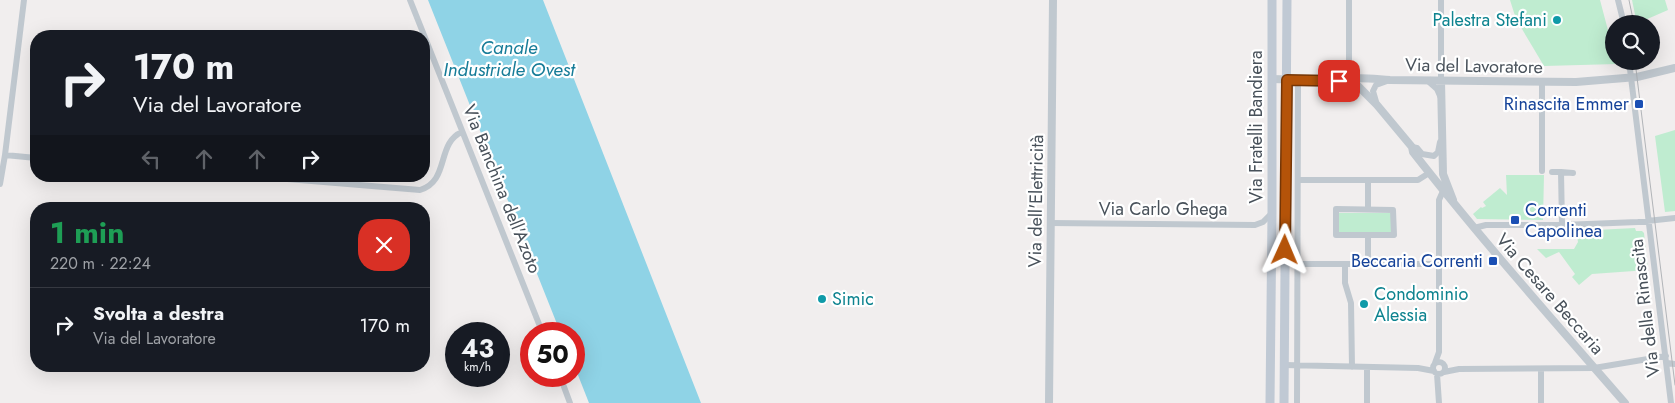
<!DOCTYPE html>
<html lang="it">
<head>
<meta charset="utf-8">
<style>
  body { margin:0; font-family:Jost,sans-serif; background:#242831; color:#f1f3f6; height:100vh; display:flex; flex-direction:column; font-size:19px; white-space:nowrap }
  * { box-sizing:border-box; margin:0 }
  p { font-size:16px; color:#9ea1a6 }
  .icon { flex:none; width:28px; height:28px; fill:none; stroke:currentColor; stroke-width:2; stroke-linecap:round; stroke-linejoin:round }
  .map { position:relative; flex:1; overflow:hidden }
  .panel { position:absolute; left:30px; top:202px; width:400px; height:170px; display:flex; flex-direction:column; background:#171b24; border-radius:20px; box-shadow:0 5px 20px #0002 }
  .panel>* { flex:none }
  .banner { position:absolute; left:30px; top:30px; width:400px; height:152px; border-radius:20px; box-shadow:0 5px 20px #0002; background:#171b24; color:#f1f3f6; overflow:hidden }
  .buttons { position:absolute; left:1605px; top:15px; display:grid; gap:10px }
  .buttons a { display:grid; place-items:center; width:55px; height:55px; border-radius:50%; background:#171b24; box-shadow:0 5px 20px #0002; font-size:25px }
  .speed { position:absolute; left:445px; top:322px; display:flex; gap:10px; font-size:25px; font-weight:700; text-align:center }
  .speed>* { display:grid; place-content:center; width:65px; height:65px; border-radius:50%; background:#171b24; box-shadow:0 5px 20px #0002; line-height:1 }
  .speed small { font-size:12px; font-weight:400 }
  .speed .limit { border:8px solid #d22; background:#fff; color:#111 }
  .pin { position:absolute; display:grid; place-items:center; width:42px; height:42px; color:#fff; margin:-21px; border-radius:10px; box-shadow:0 2px 8px #0006 }
  .me { position:absolute; width:55px; margin:-28px; rotate:1deg; stroke-linejoin:round; filter:drop-shadow(0 0 4px #0008) }
  .turn { display:flex; align-items:center; gap:18px; height:105px; padding:0 20px; font-size:22px }
  .turn .icon { width:65px; height:65px; stroke-width:2.5 }
  .turn b { display:block; font-size:35px; line-height:42px }
  .lanes { display:flex; align-items:center; height:48px; padding:0 20px; background:#0003; justify-content:center; gap:25px; direction:ltr }
  .lanes .off { opacity:.35 }
  .round { display:grid; place-items:center; flex:none; width:52px; height:52px; border-radius:20px; background:#242831 }
  .summary { display:flex; align-items:center; justify-content:space-between; height:85px; padding:0 20px }
  h1 { font-size:30px; font-weight:700; line-height:38px; color:#1e9e55 }
  ul { padding:0; list-style:none }
  li { display:flex; align-items:center; gap:15px; height:75px; padding:0 20px; border-top:1px solid #363941 }
  li div { flex:1 }
  li b { display:block; font-size:19px }
  li em { font-style:normal }
  .map>svg:first-child { display:block }
</style>
</head>
<body>
<div class="map">
<svg width="1675" height="403" viewBox="0 0 1675 403">
  <rect width="100%" height="100%" fill="#f1eeee"/>
  <!-- green -->
  <path fill="#bfecd0" d="M1510 0H1600L1614 53V61H1616L1617 64 1544 66 1516 19Z
    M1632 0H1665L1668 10 1645 20 1644 17 1641 18 1642 23 1637 24Z
    M1675 130V211L1665 212 1655 136Z
    M1506 175H1544L1543 220 1477 219 1473 214 1481 207 1482 208 1486 206 1483 202 1500 188 1507 195Z
    M1339 213H1391V232H1339Z
    M1635 228 1636 231H1642L1644 233 1648 270 1592 274 1579 285 1572 277 1575 274 1559 252 1546 258 1537 249H1574L1578 242 1576 231Z"/>
  <!-- water -->
  <path fill="#8fd3e6" d="M428 0H543L701 403H589L574 365V334H561Z"/>
  <g fill="none" stroke-linecap="round" stroke-linejoin="round">
    <!-- minor -->
    <path stroke="#c0c8cf" stroke-width="6" d="M24 0 5 155 36 158
      M410 0 543 334
      M1349 0V78
      M1441 0V81
      M1618 0 1624 24
      M1629 61 1671 403
      M1430 80 1428 81 1437 89 1441 98
      M1377 105 1373 91 1376 85 1387 81
      M1412 147 1417 148 1422 154 1434 156 1438 152 1440 142
      M1542 171V82
      M1552 172H1561L1562 225
      M1561 172 1573 173
      M250 176 420 190C450 181 436 143 462 132
      M1298 180H1418L1429 173
      M0 184 5 155
      M1368 209V180
      M1050 223 1255 225 1263 222 1272 213
      M1474 228 1486 225H1562L1638 222 1675 218
      M1368 235H1336V209L1393 210 1394 235H1368V264
      M1298 264H1439
      M1345 264V283L1351 303 1352 367
      M1433 368a6 6 0 1 1 12 0a6 6 0 1 1-12 0Z
      M1435 363 1439 352V200L1443 191
      M1667 363 1675 364
      M1284 365 1418 368 1434 371
      M1367 368V403
      M1541 369V403
      M1444 372 1459 369 1594 368 1666 356
      M1437 374 1439 403
      M560 376 570 403
      M1297 403 1298 87"/>
    <!-- tertiary -->
    <path stroke="#c0c8cf" stroke-width="8" d="M1272 79 1339 81C1356 76 1373 79 1390 80L1576 82 1637 77 1675 68
      M1339 81 1357 85 1377 105 1412 147 1413 152C1480 238 1553 320 1625 403
      M1441 81 1443 174 1453 200
      M1049 403 1053 0"/>
    <!-- secondary -->
    <path stroke="#c0c9d4" stroke-width="9" d="M1270 403 1272 213V0
      M1284 403 1287 0"/>
    <!-- tram -->
    <path stroke="#b1b4b8" stroke-width="1" d="M1629 0 1634 24
      M1635 61 1675 385"/>
  </g>
  <g fill="none" stroke-linecap="round" stroke-linejoin="round">
    <defs>
      <path id="route" d="M1285 250 1287 80 1339 81"/>
    </defs>
    <!-- route casing -->
    <use href="#route" stroke="#753606" stroke-width="12"/>
    <!-- route -->
    <use href="#route" stroke="#b45309" stroke-width="9"/>
  </g>
  <!-- markers -->
  <g fill="#0f9aa8" stroke="#fff" stroke-width="2">
    <circle cx="1557" cy="20" r="5"/>
    <circle cx="822" cy="299" r="5"/>
    <circle cx="1364" cy="304" r="5"/>
  </g>
  <g fill="#1a4fb4" stroke="#fff" stroke-width="2">
    <rect x="1634" y="99" width="10" height="10" rx="2.5"/>
    <rect x="1510" y="215" width="10" height="10" rx="2.5"/>
    <rect x="1488" y="256" width="10" height="10" rx="2.5"/>
  </g>
  <g text-anchor="middle" dominant-baseline="central" stroke-width="4.5" stroke-linejoin="round" paint-order="stroke">
    <!-- culture labels -->
    <g font-size="18" fill="#0d838f" stroke="#fff" text-anchor="start">
      <text x="1547" y="20" text-anchor="end">Palestra Stefani</text>
      <text x="1374" y="294">Condominio<tspan x="1374" dy="21">Alessia</tspan></text>
      <text x="832" y="299">Simic</text>
    </g>
    <!-- street labels -->
    <g font-size="18" fill="#48515a" stroke="#fff">
      <text transform="translate(1474 66) rotate(1)">Via del Lavoratore</text>
      <text transform="translate(1256 127) rotate(-90)">Via Fratelli Bandiera</text>
      <text transform="translate(502 189) rotate(68)">Via Banchina dell'Azoto</text>
      <text transform="translate(1036 201) rotate(-89)">Via dell'Elettricità</text>
      <text x="1163" y="209">Via Carlo Ghega</text>
      <text transform="translate(1550 294) rotate(49)">Via Cesare Beccaria</text>
      <text transform="translate(1645 308) rotate(-97)">Via della Rinascita</text>
    </g>
    <!-- transit labels -->
    <g font-size="18" fill="#164399" stroke="#fff" text-anchor="end">
      <text x="1629" y="104">Rinascita Emmer</text>
      <text x="1525" y="210" text-anchor="start">Correnti<tspan x="1525" dy="21">Capolinea</tspan></text>
      <text x="1483" y="261">Beccaria Correnti</text>
    </g>
    <!-- water labels -->
    <g font-size="19" font-style="italic" fill="#167c98" stroke="#fff">
      <text x="509" y="47">Canale<tspan x="509" dy="22">Industriale Ovest</tspan></text>
    </g>
  </g>
</svg>
<div class="buttons">
<a><svg class="icon" aria-label="search" viewBox="0 0 24 24"><circle cx="10" cy="10" r="6"/><path d="M15 15l6 6"/></svg></a>
</div>
<div class="speed"><div>43<small>km/h</small></div><div class="limit">50</div></div>
<div class="pin" style="left:1339px;top:81px;background:#d93025"><svg class="icon" aria-label="arrive" viewBox="0 0 24 24"><path d="M6 21V4h12l-3 4 3 4H6"/></svg></div>
<svg class="me" style="left:1285px;top:250px" viewBox="-20 -20 40 40"><path d="M0-17L14 15 0 8-14 15z" fill="#b45309" stroke="#fff" stroke-width="4"/></svg>
<div class="banner">
<div class="turn"><svg class="icon" aria-label="right" viewBox="0 0 24 24"><path d="M7 20v-9h11M14 6l5 5-5 5"/></svg><div><b>170 m</b>Via del Lavoratore</div></div>
<div class="lanes"><svg class="icon off" aria-label="left" viewBox="0 0 24 24"><path d="M17 20v-9H6M10 6l-5 5 5 5"/></svg><svg class="icon off" aria-label="ahead" viewBox="0 0 24 24"><path d="M12 20V5M6 11l6-6 6 6"/></svg><svg class="icon off" aria-label="ahead" viewBox="0 0 24 24"><path d="M12 20V5M6 11l6-6 6 6"/></svg><svg class="icon" aria-label="right" viewBox="0 0 24 24"><path d="M7 20v-9h11M14 6l5 5-5 5"/></svg></div>
</div>
<section class="panel">
<div class="summary"><div><h1>1 min</h1><p>220 m · 22:24</p></div><a class="round" style="background:#d93025;color:#fff"><svg class="icon" aria-label="close" viewBox="0 0 24 24"><path d="M6 6l12 12M18 6L6 18"/></svg></a></div>
<ul>
<li><svg class="icon" aria-label="right" viewBox="0 0 24 24"><path d="M7 20v-9h11M14 6l5 5-5 5"/></svg><div><b>Svolta a destra</b><p>Via del Lavoratore</p></div><em>170 m</em></li>
</ul>
</section>
</div>
</body>
</html>
